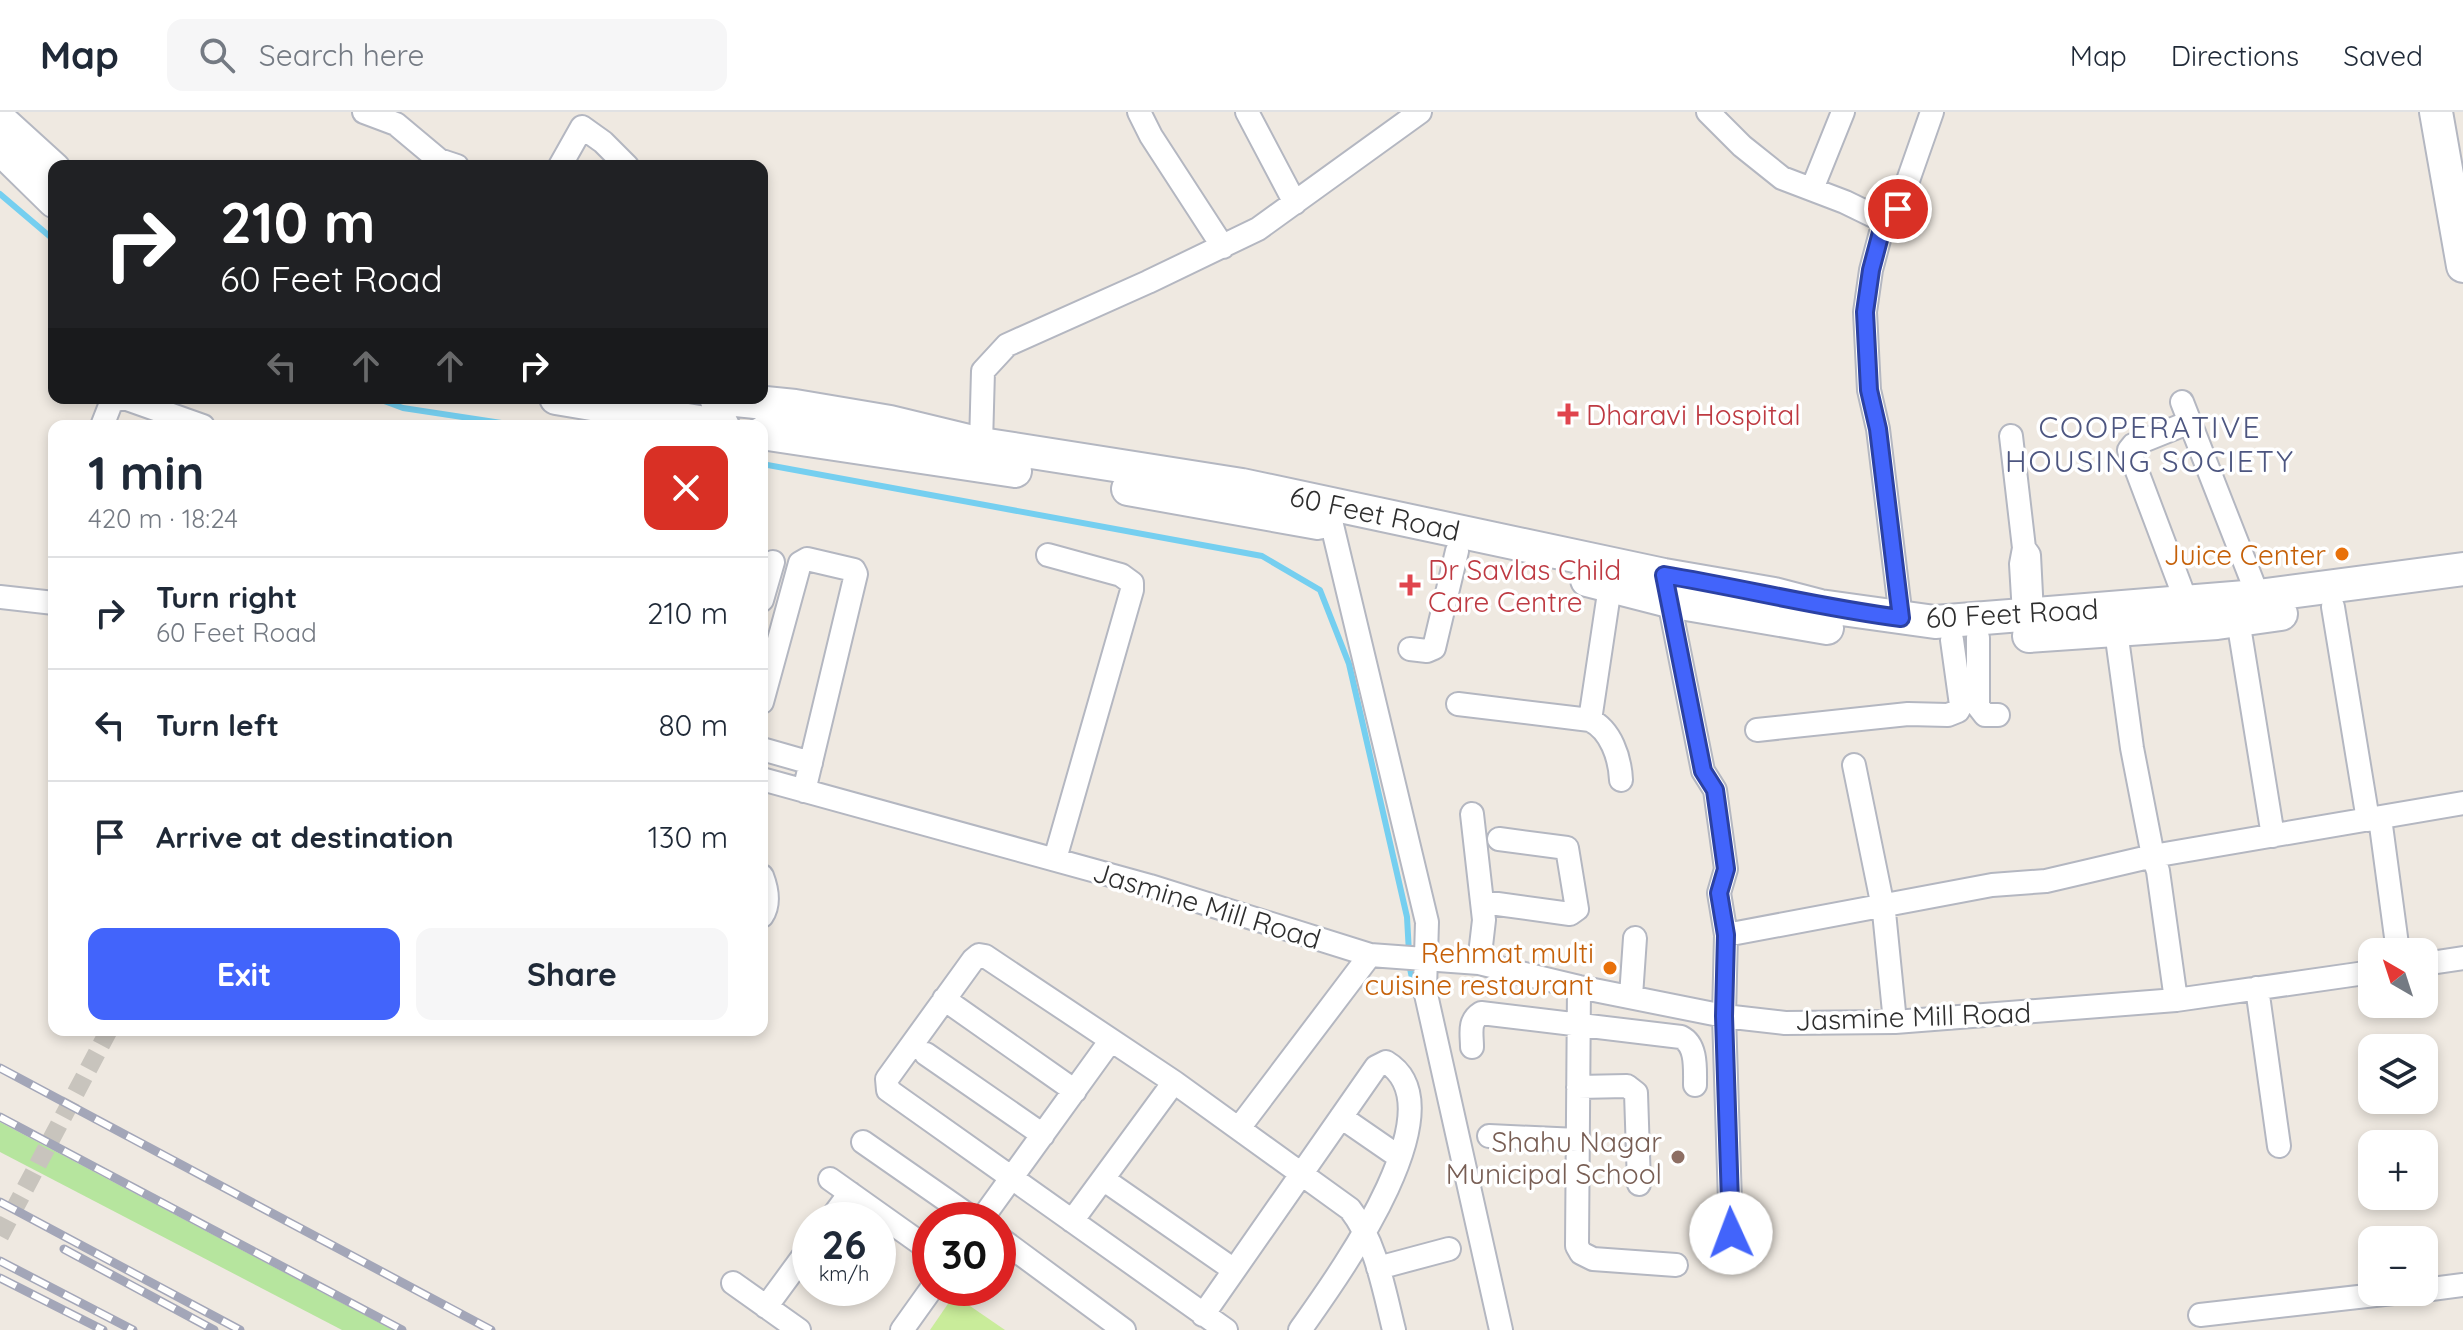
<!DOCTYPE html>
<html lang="en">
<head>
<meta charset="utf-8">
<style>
  body { margin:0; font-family:Quicksand,sans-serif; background:#f6f6f7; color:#1f2937; height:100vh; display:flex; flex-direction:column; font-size:30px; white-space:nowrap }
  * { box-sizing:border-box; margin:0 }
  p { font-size:26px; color:#747a83 }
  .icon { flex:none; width:44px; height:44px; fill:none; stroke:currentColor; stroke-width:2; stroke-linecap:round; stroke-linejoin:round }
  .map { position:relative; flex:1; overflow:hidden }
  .sheet { position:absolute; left:48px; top:308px; width:720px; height:616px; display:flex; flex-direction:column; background:#fff; border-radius:16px; box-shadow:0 4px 12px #0003 }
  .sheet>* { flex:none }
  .hud { position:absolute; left:48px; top:48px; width:720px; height:244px; border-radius:16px; box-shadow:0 4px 12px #0003; background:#202124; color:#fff; overflow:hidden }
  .needle { width:52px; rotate:321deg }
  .controls { position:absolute; left:2358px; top:826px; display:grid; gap:16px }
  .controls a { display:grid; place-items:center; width:80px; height:80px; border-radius:16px; background:#fff; box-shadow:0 4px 12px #0003; font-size:40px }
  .speed { position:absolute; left:792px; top:1090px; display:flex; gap:16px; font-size:40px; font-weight:700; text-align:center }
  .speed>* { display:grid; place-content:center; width:104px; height:104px; border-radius:50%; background:#fff; box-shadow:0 4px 12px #0003; line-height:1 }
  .speed small { font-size:20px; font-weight:400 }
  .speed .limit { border:12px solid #d22; background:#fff; color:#111 }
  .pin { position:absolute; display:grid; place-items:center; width:68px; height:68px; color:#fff; margin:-34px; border:4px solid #fff; border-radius:50%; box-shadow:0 2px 8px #0007 }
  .me { position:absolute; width:88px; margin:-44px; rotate:358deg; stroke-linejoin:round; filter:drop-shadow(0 0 6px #0008) }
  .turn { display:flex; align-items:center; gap:28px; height:168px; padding:0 40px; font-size:36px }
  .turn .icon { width:104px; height:104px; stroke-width:2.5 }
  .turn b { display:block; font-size:56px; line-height:68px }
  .lanes { display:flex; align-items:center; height:76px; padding:0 40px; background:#0003; justify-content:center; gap:40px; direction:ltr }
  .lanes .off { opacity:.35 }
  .round { display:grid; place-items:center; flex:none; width:84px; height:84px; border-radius:16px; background:#f6f6f7 }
  .head { display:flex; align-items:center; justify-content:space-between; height:136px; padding:0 40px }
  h1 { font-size:48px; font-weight:800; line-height:60px }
  .cta { display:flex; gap:16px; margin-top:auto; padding:16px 40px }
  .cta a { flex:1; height:92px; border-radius:16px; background:#4264fb; color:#fff; font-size:32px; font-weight:800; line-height:92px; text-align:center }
  .cta a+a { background:#f6f6f7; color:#1f2937 }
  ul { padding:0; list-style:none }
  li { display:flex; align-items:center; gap:24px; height:112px; padding:0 40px; border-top:2px solid #e0e1e3 }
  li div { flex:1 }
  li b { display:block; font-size:30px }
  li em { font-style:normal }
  header { display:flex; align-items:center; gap:48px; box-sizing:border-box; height:112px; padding:0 40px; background:#fff; border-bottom:2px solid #e0e1e3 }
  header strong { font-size:38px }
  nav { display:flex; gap:44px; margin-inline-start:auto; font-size:28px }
  .search { width:560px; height:72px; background:#f6f6f7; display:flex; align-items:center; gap:20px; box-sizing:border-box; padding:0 28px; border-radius:16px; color:#747a83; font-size:30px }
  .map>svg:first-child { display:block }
</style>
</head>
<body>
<header>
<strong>Map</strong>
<div class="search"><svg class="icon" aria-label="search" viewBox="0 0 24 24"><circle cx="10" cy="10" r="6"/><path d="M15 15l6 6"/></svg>Search here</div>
<nav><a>Map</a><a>Directions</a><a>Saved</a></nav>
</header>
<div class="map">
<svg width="2463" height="1218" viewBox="0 0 2463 1218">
  <rect width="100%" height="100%" fill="#efe9e1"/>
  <!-- green -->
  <path fill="#b6e59e" d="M0 1010 393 1218H342L0 1040Z"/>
  <!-- pitch -->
  <path fill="#c9ec9a" d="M954 1183 1005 1218H930Z"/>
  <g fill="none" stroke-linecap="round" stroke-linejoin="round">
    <!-- stream -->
    <path stroke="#75cff0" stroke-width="6" d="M0 82 54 128
      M376 286 403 296 522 314
      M762 352 1262 444 1320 478 1349 552 1407 805 1409 841
      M1409 852 1416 884"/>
    <!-- pedestrian-tunnel -->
    <path stroke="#c8c4bd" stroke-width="18" stroke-dasharray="18 9" stroke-linecap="butt" d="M0 1124 109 918"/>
    <defs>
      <path id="minor" d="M364 0 396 12 439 48 457 54
        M1139 0 1151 24 1223 135
        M1247 0 1295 91
        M1708 0 1742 34 1782 66 1845 90 1884 109
        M560 54 582 15 603 30 627 54
        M1812 77 1843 0
        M124 286 203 314
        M2182 290 2258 484
        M102 314 111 291 120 286
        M2011 324 2024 436
        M981 332 983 259 1007 233 1148 170 1258 117 1420 0
        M1332 413 1427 810 1425 878 1501 1218
        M1048 443 1121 463 1132 471V478L1055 747
        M1612 461 1590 608C1611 618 1620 646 1621 668
        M1667 479 1703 659 1715 678 1726 757 1719 781 1726 823 1724 904 1731 1121
        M0 485 54 491
        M762 488 773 450
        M2186 489 2129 338 2133 333 2190 310
        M2333 495 2368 708
        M2024 502 2021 452 2024 436 2029 443 2032 502
        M1901 506 1878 317 1869 278 1865 200 1871 158 1884 109 1891 107 1898 97 1932 0
        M2238 508 2273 724
        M1978 526V594L1985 603H1998
        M1410 537 1427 539 1434 536 1457 439
        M762 590 800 451 807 447 854 458 856 462 804 679
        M1458 592 1590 608
        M1757 618 1908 602 1948 603 1958 599 1961 593 1952 528
        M762 637 811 651
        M1854 653 1884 800 1895 910
        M762 667 1150 774 1370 843 1479 851 1579 875 1724 904 1785 911 1895 910 2176 888 2372 860
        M1472 702 1484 808 1479 851
        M2380 706 2398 840
        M762 764C767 777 770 792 762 804
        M1483 790 1570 802 1577 797 1567 736 1499 727
        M1726 823 1992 773 2046 769 2153 744 2132 636 2116 519
        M2424 852 2463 846
        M1579 875 1577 1134 1581 1141 1593 1147 1676 1153
        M2257 876 2279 1034
        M1631 884 1635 826
        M944 887 1075 979
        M2176 888 2158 759 2153 744 2463 691
        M1472 935C1472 922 1468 909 1481 901L1681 925C1697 933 1695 956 1695 973
        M926 942 1043 1023
        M1578 975 1627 974 1636 981 1639 1072
        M1341 1005 1399 1045
        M1239 1016 1370 843
        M1489 1024 1578 1028
        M863 1030 975 1108
        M830 1067 930 1138
        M1103 1067 1234 1158
        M830 1108 850 1081
        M981 1108 1111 928
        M1072 1109 1174 970
        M998 1125 1124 1218
        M1378 1156 1449 1137
        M733 1171 799 1218
        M2424 1178 2463 1173
        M766 1195 810 1135
        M1203 1203 1376 955 1386 950C1462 996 1333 1171 1300 1218
        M2200 1203 2402 1180
        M902 1218 932 1176
        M1226 1218 888 978 887 967 973 848 979 843 985 844 1174 970 1350 1097C1376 1130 1384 1178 1394 1218"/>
      <path id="secondary" d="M2436 0 2463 154
        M0 8 54 57
        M0 36 54 89
        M556 286 723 314
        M716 286 795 294 890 310 981 332 1242 373 1664 463 1774 482 1820 494 1935 510 2258 484 2463 457
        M762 321 1015 359
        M1128 377 1318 411
        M1587 468 1669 489 1827 516
        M2029 524 2217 511 2281 502"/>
    </defs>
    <!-- minor casing -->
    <use href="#minor" stroke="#b4b7c1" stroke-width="26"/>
    <!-- secondary casing -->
    <use href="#secondary" stroke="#b4b7c1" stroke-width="36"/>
    <!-- minor -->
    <use href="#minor" stroke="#fff" stroke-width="22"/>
    <!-- secondary -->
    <use href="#secondary" stroke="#fff" stroke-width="32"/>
    <defs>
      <path id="rail" d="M0 956 491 1218
        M0 1005 402 1218
        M0 1090 240 1218
        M64 1137 214 1218
        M0 1149 133 1218
        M0 1166 103 1218"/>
    </defs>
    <!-- rail casing -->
    <use href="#rail" stroke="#a3a6b8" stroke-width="9"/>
    <!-- rail -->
    <use href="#rail" stroke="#fff" stroke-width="6" stroke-dasharray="18" stroke-linecap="butt"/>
  </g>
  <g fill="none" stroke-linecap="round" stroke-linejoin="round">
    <defs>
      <path id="route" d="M1731 1121 1724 904 1726 823 1719 781 1726 757 1715 678 1703 659 1664 463C1743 476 1821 496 1901 506L1878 317 1869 278 1865 200 1871 158 1884 109 1891 107 1898 97"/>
    </defs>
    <!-- route casing -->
    <use href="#route" stroke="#2b41a3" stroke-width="20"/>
    <!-- route -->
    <use href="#route" stroke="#4264fb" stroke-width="14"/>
  </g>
  <!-- markers -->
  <g fill="#e0444e" stroke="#fff" stroke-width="3">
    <path d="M1564 290h8v8h8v8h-8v8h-8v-8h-8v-8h8z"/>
    <path d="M1406 461h8v8h8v8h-8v8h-8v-8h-8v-8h8z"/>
  </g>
  <g fill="#e8710a" stroke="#fff" stroke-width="3">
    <circle cx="2342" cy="442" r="8"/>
    <circle cx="1610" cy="856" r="8"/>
  </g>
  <circle fill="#8d6e63" stroke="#fff" stroke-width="3" cx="1678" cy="1045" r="8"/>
  <g text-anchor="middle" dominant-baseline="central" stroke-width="7" stroke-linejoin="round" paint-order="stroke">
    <!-- health labels -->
    <g font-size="28" fill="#be3a42" stroke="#fff" text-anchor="start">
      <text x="1586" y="302">Dharavi Hospital</text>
      <text x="1428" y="457">Dr Savlas Child<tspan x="1428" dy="32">Care Centre</tspan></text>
    </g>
    <!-- street labels -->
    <g font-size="28" fill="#2e2e2e" stroke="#fff">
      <text transform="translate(1375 401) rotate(12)">60 Feet Road</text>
      <text transform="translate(2012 501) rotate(-3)">60 Feet Road</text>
      <text transform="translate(1207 793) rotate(17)">Jasmine Mill Road</text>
      <text transform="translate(1913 904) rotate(-2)">Jasmine Mill Road</text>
    </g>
    <!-- food labels -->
    <g font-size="28" fill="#c56008" stroke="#fff" text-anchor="end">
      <text x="2326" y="442">Juice Center</text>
      <text x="1594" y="840">Rehmat multi<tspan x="1594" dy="32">cuisine restaurant</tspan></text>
    </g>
    <!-- education labels -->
    <g font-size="28" fill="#785e54" stroke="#fff" text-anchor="end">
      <text x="1662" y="1029">Shahu Nagar<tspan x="1662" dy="32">Municipal School</tspan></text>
    </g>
    <!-- neighbourhood labels -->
    <g font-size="30" letter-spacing="2" fill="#4d5680" stroke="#fff">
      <text x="2150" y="315">COOPERATIVE<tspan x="2150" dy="34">HOUSING SOCIETY</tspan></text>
    </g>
  </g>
</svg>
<div class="controls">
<a><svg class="needle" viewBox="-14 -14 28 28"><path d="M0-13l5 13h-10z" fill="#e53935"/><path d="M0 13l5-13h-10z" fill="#747a83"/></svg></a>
<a><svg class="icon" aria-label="layers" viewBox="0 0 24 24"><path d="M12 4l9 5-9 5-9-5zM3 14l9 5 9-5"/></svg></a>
<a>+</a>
<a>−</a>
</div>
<div class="speed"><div>26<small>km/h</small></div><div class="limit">30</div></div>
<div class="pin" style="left:1898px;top:97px;background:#d93025"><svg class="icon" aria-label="arrive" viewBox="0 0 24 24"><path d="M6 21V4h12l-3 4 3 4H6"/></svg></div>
<svg class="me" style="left:1731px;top:1121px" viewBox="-20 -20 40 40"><circle r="19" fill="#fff"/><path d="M0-13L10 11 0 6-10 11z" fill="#4264fb"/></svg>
<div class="hud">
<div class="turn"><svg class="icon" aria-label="right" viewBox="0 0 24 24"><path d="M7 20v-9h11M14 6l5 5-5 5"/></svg><div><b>210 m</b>60 Feet Road</div></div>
<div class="lanes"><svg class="icon off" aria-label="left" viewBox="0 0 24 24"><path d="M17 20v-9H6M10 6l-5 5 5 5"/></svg><svg class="icon off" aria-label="ahead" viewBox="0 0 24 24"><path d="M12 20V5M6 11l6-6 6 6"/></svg><svg class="icon off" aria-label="ahead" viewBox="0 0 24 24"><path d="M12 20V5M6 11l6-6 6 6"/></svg><svg class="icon" aria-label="right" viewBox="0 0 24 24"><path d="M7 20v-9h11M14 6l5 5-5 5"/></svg></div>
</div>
<section class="sheet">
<div class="head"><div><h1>1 min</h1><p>420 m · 18:24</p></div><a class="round" style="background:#d93025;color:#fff"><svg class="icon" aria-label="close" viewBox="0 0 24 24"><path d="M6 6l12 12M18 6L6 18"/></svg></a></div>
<ul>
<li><svg class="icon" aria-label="right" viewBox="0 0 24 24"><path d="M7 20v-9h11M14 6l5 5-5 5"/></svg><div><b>Turn right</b><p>60 Feet Road</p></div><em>210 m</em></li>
<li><svg class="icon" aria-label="left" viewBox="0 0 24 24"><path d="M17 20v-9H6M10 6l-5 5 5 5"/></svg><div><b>Turn left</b></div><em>80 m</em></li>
<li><svg class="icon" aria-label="arrive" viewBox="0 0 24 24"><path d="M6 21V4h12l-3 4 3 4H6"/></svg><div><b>Arrive at destination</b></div><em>130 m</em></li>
</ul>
<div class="cta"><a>Exit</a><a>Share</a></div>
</section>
</div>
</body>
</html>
